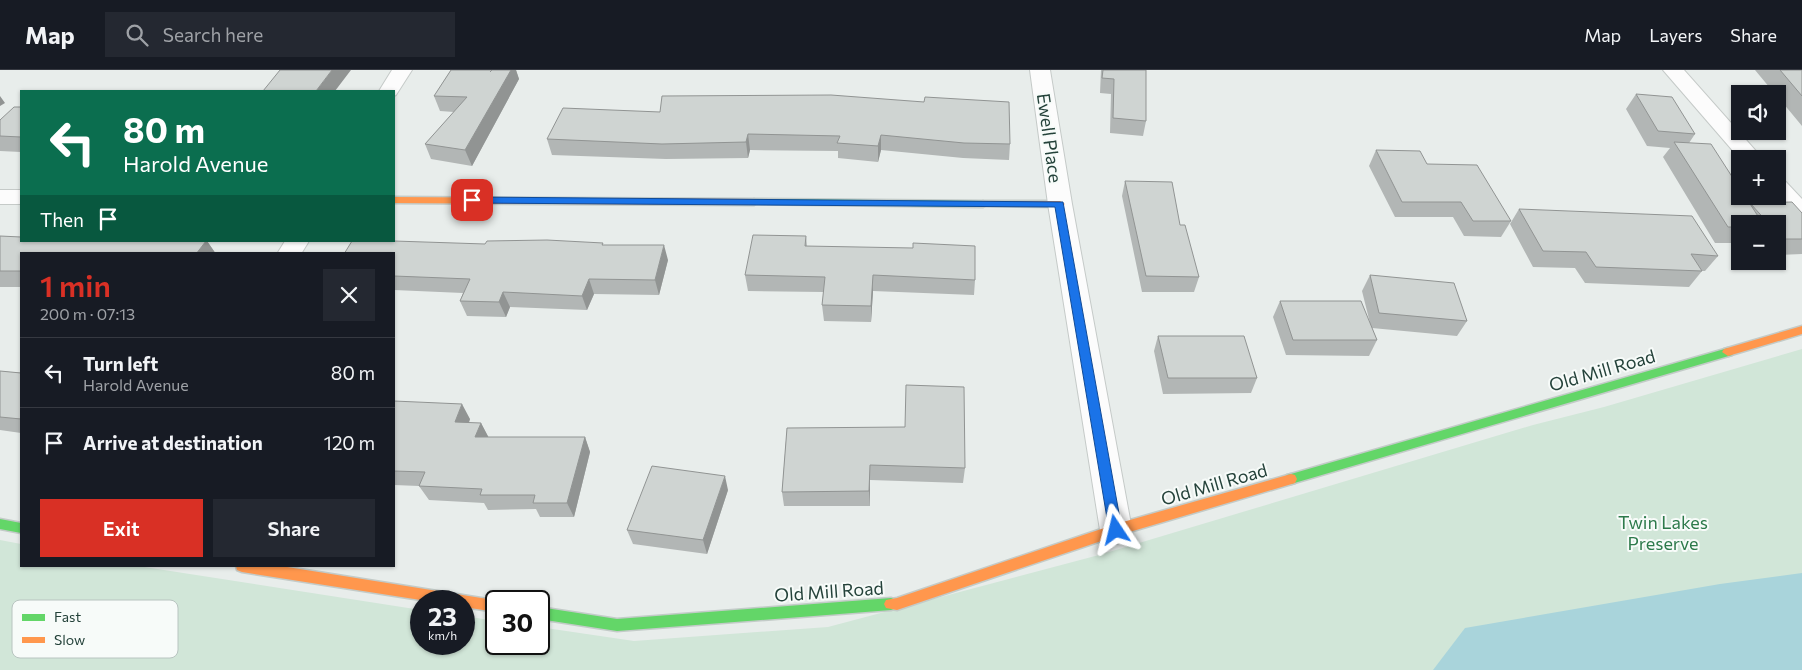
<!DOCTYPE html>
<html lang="en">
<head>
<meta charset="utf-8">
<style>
  body { margin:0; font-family:Commissioner,sans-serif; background:#242831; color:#f1f3f6; height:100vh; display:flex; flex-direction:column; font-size:19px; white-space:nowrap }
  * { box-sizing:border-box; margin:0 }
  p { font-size:16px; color:#9ea1a6 }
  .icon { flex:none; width:28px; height:28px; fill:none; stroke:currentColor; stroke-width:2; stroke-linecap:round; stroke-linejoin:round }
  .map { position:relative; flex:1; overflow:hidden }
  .details { position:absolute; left:20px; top:182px; width:375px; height:315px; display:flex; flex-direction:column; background:#171b24; border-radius:0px; box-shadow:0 1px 4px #0004 }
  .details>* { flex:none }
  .guide { position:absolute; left:20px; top:20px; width:375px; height:152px; border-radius:0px; box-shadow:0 1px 4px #0004; background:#0b6e4f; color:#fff; overflow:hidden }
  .tools { position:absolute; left:1731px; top:15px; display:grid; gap:10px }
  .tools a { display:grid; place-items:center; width:55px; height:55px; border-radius:0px; background:#171b24; box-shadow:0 1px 4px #0004; font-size:25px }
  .speed { position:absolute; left:410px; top:520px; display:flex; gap:10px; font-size:25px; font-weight:700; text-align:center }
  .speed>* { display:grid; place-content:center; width:65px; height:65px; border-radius:50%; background:#171b24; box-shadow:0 1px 4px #0004; line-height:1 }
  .speed small { font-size:12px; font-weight:400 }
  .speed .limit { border:2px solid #111; border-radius:8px; background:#fff; color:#111 }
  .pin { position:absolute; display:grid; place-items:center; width:42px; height:42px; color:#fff; margin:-21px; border-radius:10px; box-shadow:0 2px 8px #0006 }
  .me { position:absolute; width:55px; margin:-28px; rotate:350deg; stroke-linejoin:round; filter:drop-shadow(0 0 4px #0008) }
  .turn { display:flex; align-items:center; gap:18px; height:105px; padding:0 20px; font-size:22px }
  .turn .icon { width:65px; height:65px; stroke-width:2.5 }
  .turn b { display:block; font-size:35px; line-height:42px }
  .then { display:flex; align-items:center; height:48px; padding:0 20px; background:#0003; gap:10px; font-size:19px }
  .round { display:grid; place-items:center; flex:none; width:52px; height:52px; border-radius:0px; background:#242831 }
  .summary { display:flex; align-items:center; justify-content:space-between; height:85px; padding:0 20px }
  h1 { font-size:30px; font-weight:600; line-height:38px; color:#d93025 }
  .button { display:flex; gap:10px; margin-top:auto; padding:10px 20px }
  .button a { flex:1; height:58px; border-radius:0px; background:#d93025; color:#fff; font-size:20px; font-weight:600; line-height:58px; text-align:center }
  .button a+a { background:#242831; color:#f1f3f6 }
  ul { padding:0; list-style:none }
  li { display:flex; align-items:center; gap:15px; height:70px; padding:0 20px; border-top:1px solid #363941 }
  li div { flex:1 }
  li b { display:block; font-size:19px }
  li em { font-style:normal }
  header { display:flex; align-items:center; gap:30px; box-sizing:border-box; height:70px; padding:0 25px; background:#171b24; border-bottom:1px solid #363941 }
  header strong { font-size:24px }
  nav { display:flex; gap:28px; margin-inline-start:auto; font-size:18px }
  .search { width:350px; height:45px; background:#242831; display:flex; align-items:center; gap:12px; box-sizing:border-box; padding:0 18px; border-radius:0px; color:#9ea1a6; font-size:19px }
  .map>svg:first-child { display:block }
</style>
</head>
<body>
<header>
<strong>Map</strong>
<div class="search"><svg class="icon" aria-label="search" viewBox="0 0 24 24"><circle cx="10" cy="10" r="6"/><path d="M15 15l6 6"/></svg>Search here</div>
<nav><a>Map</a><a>Layers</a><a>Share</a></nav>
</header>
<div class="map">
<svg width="1802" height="600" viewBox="0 0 1802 600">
  <rect width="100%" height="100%" fill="#e8edeb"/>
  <!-- green -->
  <path fill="#d1e6d8" d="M1802 279V600H0V470L21 474V496H138L421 540V574H464V546L496 551V574H539V557L634 571 828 557 1099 485 1533 355 1604 337Z"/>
  <!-- water -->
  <path fill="#a9d4db" d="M1802 503V600H1433L1465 558 1720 514Z"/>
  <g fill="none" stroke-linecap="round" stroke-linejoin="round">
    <defs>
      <path id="street" d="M392 0H412L396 25 394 26V21H379Z
        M1030 0H1050L1072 134 1132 460 1127 470 1116 474 1105 470 1100 460 1048 134Z
        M1663 0H1684L1763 89H1740Z
        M1778 110 1786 112 1802 129V152L1794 149 1773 126H1778Z
        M0 120H21V134H0Z
        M285 171H309L301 184H277Z"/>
      <path id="fast" d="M754 129 983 131 988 134 983 137 751 134 749 132Z
        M1728 278 1734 282 1732 285 1291 414 1287 413 1285 409 1287 405 1291 404Z
        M0 449 21 453V463L0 459Z
        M891 528 896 530 898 534 896 538 891 540 617 561 539 549V537L617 549Z"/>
      <path id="slow" d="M394 127 754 129 759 132 754 135 394 133Z
        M983 131H1060L1065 134 1060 137 980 136 978 134Z
        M1802 256V264L1728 286 1722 282 1724 279Z
        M1291 404 1295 405 1297 409 1295 413 1116 466 897 540 886 538 884 534 886 530 897 528 1116 454Z
        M236 496H281L500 531H496V542L464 537V531H427L242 502 237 500Z"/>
    </defs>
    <!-- street casing -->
    <use href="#street" stroke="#c5cac8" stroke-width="2"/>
    <!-- fast casing -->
    <use href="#fast" stroke="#c3cbc8" stroke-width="3"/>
    <!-- slow casing -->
    <use href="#slow" stroke="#c3cbc8" stroke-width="3"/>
    <!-- street -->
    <use href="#street" fill="#fcfcfc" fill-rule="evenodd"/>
    <!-- fast -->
    <use href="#fast" fill="#63d668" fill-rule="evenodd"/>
    <!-- slow -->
    <use href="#slow" fill="#ff974d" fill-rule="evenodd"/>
  </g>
  <!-- wall -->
  <path fill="#b2b6b5" d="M451 0H516L519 9 472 96 431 89 425 74 454 42 440 41 434 26Z
    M1101 0H1146V51L1143 66 1110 63 1111 24 1100 23Z
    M1755 0H1802V56L1778 27V24H1775Z
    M1636 24 1695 64 1689 73 1749 133H1750L1802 143V184L1778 185V154H1740V173H1715L1663 87 1670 78 1647 76 1626 39Z
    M21 37V82L0 81V50Z
    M660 42 1010 74 1009 90 963 88 881 80 878 92 838 88V81L750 80 748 88 666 89 552 85 547 69Z
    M1376 80 1427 94 1511 151 1501 167 1464 166 1453 147H1395L1369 96Z
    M1125 111 1180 155 1199 207 1194 222H1142L1122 126Z
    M1519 139 1718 186 1705 201H1702L1689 217 1585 213 1575 198 1533 197 1510 154Z
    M0 166 21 171H207L216 184H21V217H0Z
    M806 166 807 176 975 210 974 225 873 221 871 252 824 251 822 235 824 222 748 221 745 205Z
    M603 173V175L668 190 659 225 594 224 587 240 510 237 506 247 467 246 460 231 463 223 394 220V184L485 174Z
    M1370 205 1467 251 1457 266 1372 258 1377 270 1369 286 1286 285 1273 247 1280 231 1370 253 1362 221Z
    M1158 266 1257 308 1251 323 1163 324 1154 281Z
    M0 301 21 303V363L0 360Z
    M394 331 470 349 469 353H481L488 367H585L590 382 574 447H540L536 439 488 440 484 433 429 430 419 416 394 415Z
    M787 358 965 398 963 413 870 410V436H784L782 422Z
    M728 420 707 484 633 474 627 460Z"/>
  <!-- shaded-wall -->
  <path fill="#919493" d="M332 0H351L335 21H316Z
    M511 0H516L519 9 472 96 465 80Z
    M0 26 5 33 0 36Z
    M748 64 750 80 748 88 746 72Z
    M881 65V80L878 92V76Z
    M206 171H207L216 184H196Z
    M664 175 668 190 659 225 655 210Z
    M873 205V221L871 252V236Z
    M589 209 594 224 587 240 582 226Z
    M503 222 510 237 506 247 499 232Z
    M462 334 470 349 463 367 455 352Z
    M481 353 489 368 475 367Z
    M585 367 590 382 574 447 567 433Z
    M870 395V436L869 421Z
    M725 406 728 420 707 484 703 470Z"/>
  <!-- building -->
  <path fill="#cfd4d2" stroke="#919493" d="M280 0H332L316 21H263Z
    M451 0H492L490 2 492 0H511L465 80 425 74 467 27 434 26Z
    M1103 0H1146V51L1113 48 1114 9 1102 8Z
    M1780 0H1802V26Z
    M1636 24 1672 27 1695 64 1658 61Z
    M831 25 924 32 925 27 1009 32 1010 74 964 73 881 65 878 76 837 73 840 66 748 64 746 72 662 74 547 69 563 38 660 42 662 26Z
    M14 37H21V67L0 66V50Z
    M1674 72 1711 74 1740 119V126H1745L1763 154H1740V157H1728Z
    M1376 80 1420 81 1427 94 1477 95 1511 151H1473L1461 132H1402Z
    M1125 111 1172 112 1180 155H1185L1199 207 1146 206Z
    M1792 132 1802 143V169H1782L1778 164V154H1769L1750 133Z
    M1519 139 1692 146 1718 186 1691 184 1702 201 1596 197 1586 182 1543 181Z
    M753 165 806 166 805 176 913 178V173L975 176V210L873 205 871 236 822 235 825 207 745 205Z
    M0 166 21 167V171H206L196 184H21V201H0Z
    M547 170 603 173 602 175H664L655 210 589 209 582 226 503 222 499 232 460 231 470 209 394 206V184H344L352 171H394L485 174 487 171Z
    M1370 205 1454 213 1467 251 1379 243Z
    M1280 231H1361L1377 270H1293Z
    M1158 266H1244L1257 308H1168Z
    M0 301 21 303V349L0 347Z
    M906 315 964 317 965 398 870 395 869 421 782 422 787 358 905 357Z
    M394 331 462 334 455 352 481 353 475 367H585L567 433H533L535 425H480L482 419 419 416 425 402 394 401Z
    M652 396 725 406 703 470 627 460Z"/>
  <!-- route -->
  <path fill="#1a73e8" stroke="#114b97" d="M472 127 1063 132 1122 460 1120 464 1116 466 1111 464 1109 460 1055 137 469 133V128Z"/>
  <g text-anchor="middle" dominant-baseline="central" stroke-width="4" stroke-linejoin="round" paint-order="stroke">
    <!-- street labels -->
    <g font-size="18" fill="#24423a" stroke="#f7fbf9">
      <text transform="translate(1050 68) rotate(82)">Ewell Place</text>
      <text transform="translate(1602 300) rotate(-16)">Old Mill Road</text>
      <text transform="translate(1214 414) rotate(-16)">Old Mill Road</text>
      <text transform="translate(829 521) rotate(-4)">Old Mill Road</text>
    </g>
    <!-- park labels -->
    <g font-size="18" fill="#2d7a4b" stroke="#f7fbf9">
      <text x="1663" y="452">Twin Lakes<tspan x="1663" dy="21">Preserve</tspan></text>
    </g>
  </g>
  <!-- legend -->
  <rect x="12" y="530" width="166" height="58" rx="8" fill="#f7fbf9" stroke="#b8c4c0" stroke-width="1"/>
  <rect x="22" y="544" width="23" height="7" fill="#63d668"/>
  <rect x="22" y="567" width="23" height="6" fill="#ff974d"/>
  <g font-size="14" fill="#24423a">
    <text x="54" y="552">Fast</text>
    <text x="54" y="575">Slow</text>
  </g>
</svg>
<div class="tools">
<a><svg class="icon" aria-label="sound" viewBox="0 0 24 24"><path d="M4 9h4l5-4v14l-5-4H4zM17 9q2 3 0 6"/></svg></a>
<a>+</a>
<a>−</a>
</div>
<div class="speed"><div>23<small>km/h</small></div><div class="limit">30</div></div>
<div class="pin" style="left:472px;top:130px;background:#d93025"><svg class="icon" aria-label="arrive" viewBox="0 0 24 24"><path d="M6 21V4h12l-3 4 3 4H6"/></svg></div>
<svg class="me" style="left:1116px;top:460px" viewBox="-20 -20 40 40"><path d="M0-17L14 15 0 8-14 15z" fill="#1a73e8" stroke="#fff" stroke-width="4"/></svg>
<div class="guide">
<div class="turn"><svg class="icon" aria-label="left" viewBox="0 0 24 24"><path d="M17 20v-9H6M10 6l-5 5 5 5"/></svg><div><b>80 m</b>Harold Avenue</div></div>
<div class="then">Then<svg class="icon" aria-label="arrive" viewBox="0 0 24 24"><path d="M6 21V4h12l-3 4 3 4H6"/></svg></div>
</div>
<section class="details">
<div class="summary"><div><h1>1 min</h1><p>200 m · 07:13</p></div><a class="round"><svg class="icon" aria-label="close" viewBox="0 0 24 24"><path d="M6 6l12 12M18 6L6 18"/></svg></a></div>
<ul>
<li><svg class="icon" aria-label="left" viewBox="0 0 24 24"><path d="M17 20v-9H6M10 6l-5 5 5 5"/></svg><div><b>Turn left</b><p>Harold Avenue</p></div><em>80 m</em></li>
<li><svg class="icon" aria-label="arrive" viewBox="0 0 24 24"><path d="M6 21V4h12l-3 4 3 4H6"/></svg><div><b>Arrive at destination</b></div><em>120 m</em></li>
</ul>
<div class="button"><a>Exit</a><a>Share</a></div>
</section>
</div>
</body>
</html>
